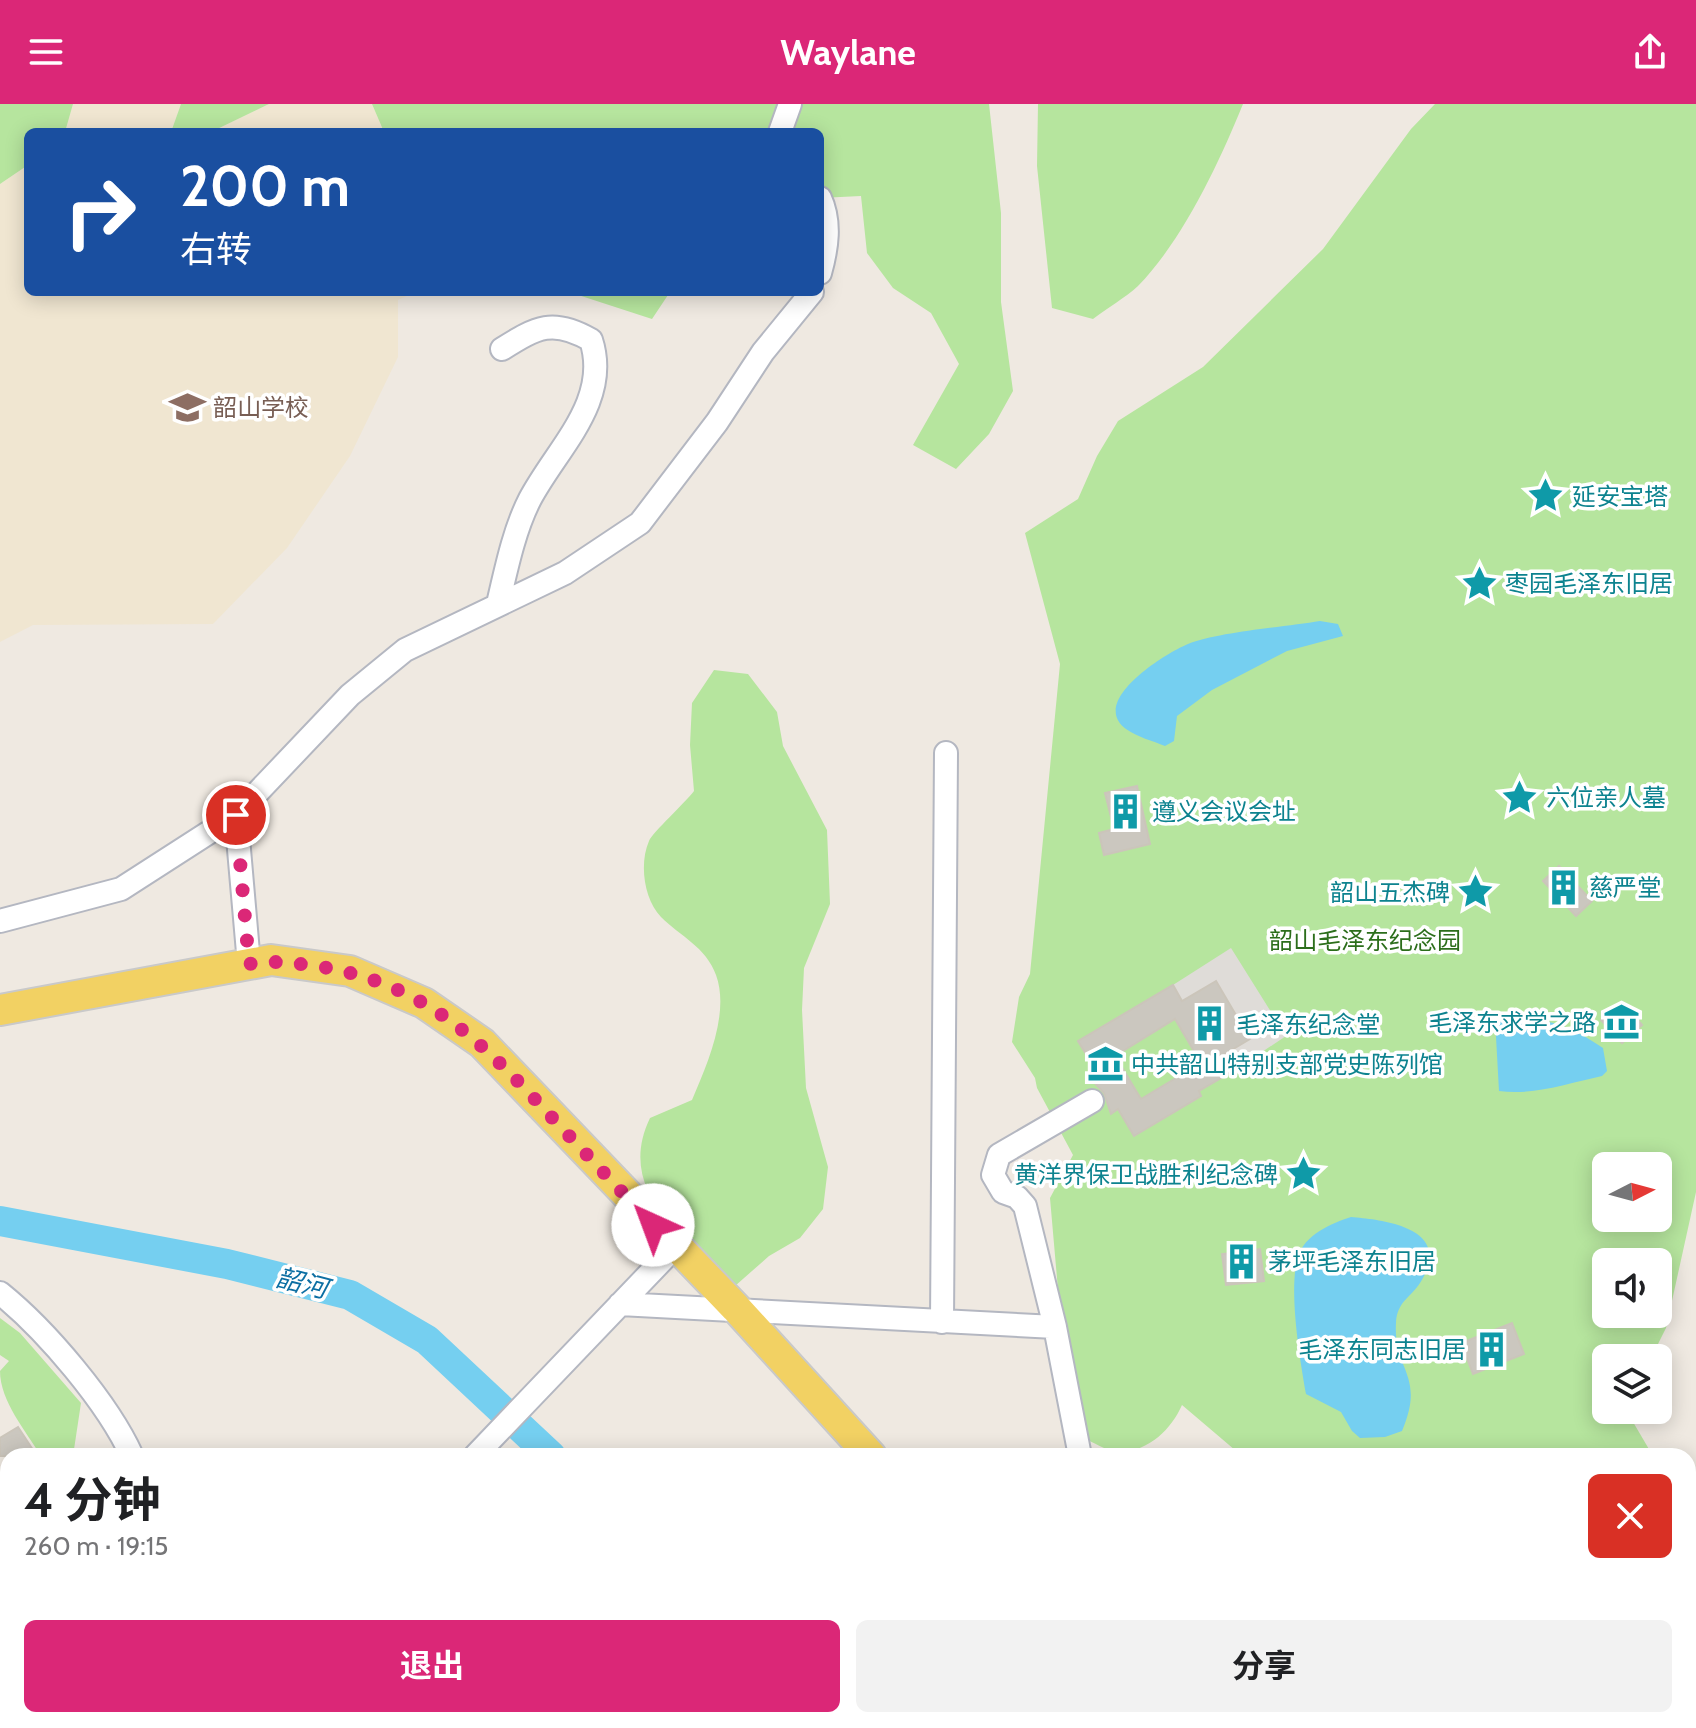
<!DOCTYPE html>
<html lang="zh">
<head>
<meta charset="utf-8">
<style>
  body { margin:0; font-family:Cabin,"Noto Sans SC",sans-serif; background:#f2f2f2; color:#202124; height:100vh; display:flex; flex-direction:column; font-size:30px; white-space:nowrap }
  * { box-sizing:border-box; margin:0 }
  p { font-size:26px; color:#757577 }
  .icon { flex:none; width:44px; height:44px; fill:none; stroke:currentColor; stroke-width:2; stroke-linecap:round; stroke-linejoin:round }
  .map { position:relative; flex:1; overflow:hidden }
  .sheet { position:absolute; left:0px; top:1344px; width:1696px; height:280px; display:flex; flex-direction:column; background:#fff; border-radius:24px 24px 0 0; box-shadow:0 4px 20px #0003 }
  .sheet>* { flex:none }
  .hud { position:absolute; left:24px; top:24px; width:800px; height:168px; border-radius:12px; box-shadow:0 4px 20px #0003; background:#1a4fa0; color:#fff; overflow:hidden }
  .needle { width:52px; rotate:84deg }
  .controls { position:absolute; left:1592px; top:1048px; display:grid; gap:16px }
  .controls a { display:grid; place-items:center; width:80px; height:80px; border-radius:12px; background:#fff; box-shadow:0 4px 20px #0003; font-size:40px }
  .pin { position:absolute; display:grid; place-items:center; width:68px; height:68px; color:#fff; margin:-34px; border:4px solid #fff; border-radius:50%; box-shadow:0 2px 8px #0007 }
  .me { position:absolute; width:88px; margin:-44px; rotate:317deg; stroke-linejoin:round; filter:drop-shadow(0 0 6px #0008) }
  .turn { display:flex; align-items:center; gap:28px; height:168px; padding:0 24px; font-size:36px }
  .turn .icon { width:104px; height:104px; stroke-width:2.5 }
  .turn b { display:block; font-size:56px; line-height:68px }
  .round { display:grid; place-items:center; flex:none; width:84px; height:84px; border-radius:12px; background:#f2f2f2 }
  .overview { display:flex; align-items:center; justify-content:space-between; height:136px; padding:0 24px }
  h1 { font-size:48px; font-weight:700; line-height:60px }
  .action { display:flex; gap:16px; margin-top:auto; padding:16px 24px }
  .action a { flex:1; height:92px; border-radius:12px; background:#db2777; color:#fff; font-size:32px; font-weight:700; line-height:92px; text-align:center }
  .action a+a { background:#f2f2f2; color:#202124 }
  header { display:flex; justify-content:space-between; align-items:center; height:104px; padding:0 24px; background:#db2777; color:#fff; font-size:36px; font-weight:700 }
  .map>svg:first-child { display:block }
</style>
</head>
<body>
<header><svg class="icon" aria-label="menu" viewBox="0 0 24 24"><path d="M4 6h16M4 12h16M4 18h16"/></svg>Waylane<svg class="icon" aria-label="share" viewBox="0 0 24 24"><path d="M12 15V3M7 8l5-5 5 5M5 13v7h14v-7"/></svg></header>
<div class="map">
<svg width="1696" height="1624" viewBox="0 0 1696 1624">
  <rect width="100%" height="100%" fill="#efe9e1"/>
  <!-- education -->
  <path fill="#f0e6d1" d="M73 0H181L171 28H65Z
    M269 0H372L384 28H211Z
    M28 61V188H416L398 196V253L350 352 287 444 213 520 33 521 0 538V80Z"/>
  <!-- green -->
  <path fill="#b6e59e" fill-rule="evenodd" d="M0 0H73L65 28H28V61L0 80Z
    M181 0H269L211 28H171Z
    M372 0H989L1001 109V198L1013 287 989 330 956 365 913 341 959 260 931 209 893 184 867 149 861 92 820 94V28H384Z
    M1038 0H1243C1219 59 1183 136 1138 182 1125 194 1107 204 1093 215L1052 204 1037 62Z
    M1435 0H1696V1088L1666 1224 1651 1254H1606V1306H1626L1653 1352H1242L1182 1301C1171 1326 1146 1351 1114 1347 1105 1346 1093 1338 1085 1335L1063 1243 1050 1094 1073 1051 1037 984 1035 974 1012 938 1019 893 1030 870 1060 560 1025 429 1078 395 1097 352 1118 317 1203 263 1323 145 1411 25ZM1606 1062H1658V1114H1606ZM1606 1158H1658V1210H1606Z
    M569 188H670L652 215Z
    M714 566 748 570 777 608 783 642 827 726 830 800 804 864 802 906 806 984 828 1063 823 1105 800 1134 769 1152 735 1182C687 1135 614 1089 650 1014L692 996C707 961 730 909 716 871 706 843 680 832 661 813 644 795 639 760 649 737 653 728 685 699 694 687L690 641 692 599Z
    M0 1214 20 1229 81 1299 73 1352H41C26 1327 0 1297 0 1267L9 1257 0 1251Z
    M110 1616H471L479 1624H101Z"/>
  <!-- plaza -->
  <path fill="#dfdcd8" d="M1231 844 1286 932 1235 966 1225 950 1250 935 1216 878 1182 897 1173 881Z"/>
  <!-- water -->
  <path fill="#75cff0" d="M1320 517 1338 520 1343 532 1287 547 1212 586 1177 612 1174 637 1165 642C1153 637 1137 633 1126 625 1088 597 1166 549 1188 540 1218 528 1285 523 1320 517Z
    M1506 912C1552 917 1564 918 1603 944L1607 967 1602 972C1569 979 1533 992 1499 987L1495 915Z
    M1351 1113C1387 1116 1455 1125 1420 1179 1410 1194 1397 1198 1396 1219 1393 1267 1426 1271 1402 1327L1385 1333 1360 1334 1352 1327 1341 1308 1306 1290C1300 1256 1288 1185 1298 1153 1304 1131 1332 1119 1351 1113Z
    M8 1500V1616H80L75 1624H0V1520Z"/>
  <g fill="none" stroke-linecap="round" stroke-linejoin="round">
    <!-- river -->
    <path stroke="#75cff0" stroke-width="30" d="M0 1117 227 1160 350 1191 427 1236 551 1352
      M855 1616 865 1624"/>
  </g>
  <!-- building -->
  <path fill="#cbc7bf" stroke="#cbc5ba" stroke-width="2" fill-rule="evenodd" d="M1137 682 1150 740 1104 751 1099 729 1114 725 1105 689Z
    M1559 762 1592 797 1576 812 1543 777Z
    M1216 877 1250 935 1225 950 1235 966 1199 987 1201 992 1134 1032 1118 1005 1111 1010 1104 989 1089 973 1097 968 1078 937 1173 881 1182 897ZM1175 915 1201 959 1141 995 1115 952Z
    M1622 898 1642 921 1622 939 1601 916Z
    M1260 1145 1264 1177 1226 1181 1222 1150Z
    M1512 1219 1524 1250 1473 1270 1461 1239Z
    M18 1323 37 1352H0V1334Z"/>
  <g fill="none" stroke-linecap="round" stroke-linejoin="round">
    <defs>
      <path id="minor" d="M780 28 790 0
        M820 94C831 118 827 144 820 169
        M498 500C506 466 514 426 530 395 557 344 611 297 591 236 553 214 537 223 502 245
        M0 817 121 785 236 711
        M249 860 236 711 350 591 405 546 565 469 640 419 717 318 763 248 812 188
        M0 1189C46 1226 108 1299 132 1352
        M620 1200 1055 1223
        M942 1218 946 649
        M475 1352 674 1144
        M1080 1352 1055 1223 1025 1102 1017 1093 1003 1088 993 1071 999 1051 1092 997
        M1688 1532 1696 1539
        M496 1616 503 1624
        M1251 1616 1257 1622
        M1485 1616 1506 1624
        M1128 1624 1137 1616"/>
      <path id="major" d="M0 906 271 856 350 867 424 899 482 939 736 1204 871 1352
        M1688 1481 1696 1471
        M1029 1616 1030 1624
        M1566 1624 1573 1616"/>
    </defs>
    <!-- minor casing -->
    <use href="#minor" stroke="#b4b7c1" stroke-width="26"/>
    <!-- major casing -->
    <use href="#major" stroke="#c9c9c9" stroke-width="34"/>
    <!-- minor -->
    <use href="#minor" stroke="#fff" stroke-width="22"/>
    <!-- major -->
    <use href="#major" stroke="#f2d163" stroke-width="30"/>
  </g>
  <g fill="none" stroke-linecap="round" stroke-linejoin="round">
    <!-- route -->
    <path stroke="#db2777" stroke-width="14" stroke-dasharray="0 25.2" d="M236 711 249 860C272 856 292 859 316 862 427 879 484 940 556 1018 589 1053 621 1087 653 1121"/>
  </g>
  <!-- icons -->
  <defs>
    <symbol id="school-bare" viewBox="-9 -9 18 18"><path d="M0-5L7-2L0 1L-7-2ZM-4 1L0 2.5L4 1V4Q0 6-4 4Z" fill="#8d6e63" stroke="#fff" stroke-width="2.5" paint-order="stroke"/></symbol>
    <symbol id="sight-bare" viewBox="-9 -9 18 18"><path d="M0-6L1.8-2.2L6-1.7L2.9 1.2L3.7 5.4L0 3.3L-3.7 5.4L-2.9 1.2L-6-1.7L-1.8-2.2Z" fill="#0f9aa8" stroke="#fff" stroke-width="2.5" paint-order="stroke"/></symbol>
    <symbol id="building-bare" viewBox="-9 -9 18 18"><path d="M-4-6H4V6H1V3H-1V6H-4ZM-2.5-4.3h1.7v1.8h-1.7ZM.8-4.3h1.7v1.8H.8ZM-2.5-1h1.7V.8h-1.7ZM.8-1h1.7V.8H.8Z" fill="#0f9aa8" stroke="#fff" stroke-width="2.5" paint-order="stroke"/></symbol>
    <symbol id="museum-bare" viewBox="-9 -9 18 18"><path d="M0-6L6-3V-2H-6V-3ZM-5-1h2V3h-2ZM-1-1h2V3h-2ZM3-1h2V3H3ZM-6 4H6V6H-6Z" fill="#0f9aa8" stroke="#fff" stroke-width="2.5" paint-order="stroke"/></symbol>
  </defs>
  <g fill-rule="evenodd">
    <use href="#school-bare" x="162" y="278" width="51" height="51"/>
    <use href="#sight-bare" x="1520" y="366" width="51" height="51"/>
    <use href="#sight-bare" x="1454" y="454" width="51" height="51"/>
    <use href="#sight-bare" x="1494" y="668" width="51" height="51"/>
    <use href="#building-bare" x="1100" y="682" width="51" height="51"/>
    <use href="#building-bare" x="1538" y="758" width="51" height="51"/>
    <use href="#sight-bare" x="1450" y="762" width="51" height="51"/>
    <use href="#museum-bare" x="1596" y="892" width="51" height="51"/>
    <use href="#building-bare" x="1184" y="894" width="51" height="51"/>
    <use href="#museum-bare" x="1080" y="934" width="51" height="51"/>
    <use href="#sight-bare" x="1278" y="1044" width="51" height="51"/>
    <use href="#building-bare" x="1216" y="1132" width="51" height="51"/>
    <use href="#building-bare" x="1466" y="1220" width="51" height="51"/>
  </g>
  <g text-anchor="middle" dominant-baseline="central" stroke-width="7" stroke-linejoin="round" paint-order="stroke">
    <!-- education labels -->
    <g font-size="24" fill="#785e54" stroke="#fff" text-anchor="start">
      <text x="213" y="303">韶山学校</text>
    </g>
    <!-- culture labels -->
    <g font-size="24" fill="#0d838f" stroke="#fff" text-anchor="start">
      <text x="1572" y="392">延安宝塔</text>
      <text x="1505" y="479">枣园毛泽东旧居</text>
      <text x="1546" y="693">六位亲人墓</text>
      <text x="1152" y="707">遵义会议会址</text>
      <text x="1589" y="783">慈严堂</text>
      <text x="1450" y="788" text-anchor="end">韶山五杰碑</text>
      <text x="1596" y="918" text-anchor="end">毛泽东求学之路</text>
      <text x="1236" y="920">毛泽东纪念堂</text>
      <text x="1131" y="960">中共韶山特别支部党史陈列馆</text>
      <text x="1278" y="1070" text-anchor="end">黄洋界保卫战胜利纪念碑</text>
      <text x="1268" y="1157">茅坪毛泽东旧居</text>
      <text x="1466" y="1245" text-anchor="end">毛泽东同志旧居</text>
    </g>
    <!-- park labels -->
    <g font-size="24" fill="#2c6e1b" stroke="#fff">
      <text x="1365" y="836">韶山毛泽东纪念园</text>
    </g>
    <!-- water labels -->
    <g font-size="26" font-style="italic" fill="#0d6fa3" stroke="#fff">
      <text transform="translate(302 1179) rotate(14)">韶河</text>
    </g>
  </g>
</svg>
<div class="controls">
<a><svg class="needle" viewBox="-14 -14 28 28"><path d="M0-13l5 13h-10z" fill="#e53935"/><path d="M0 13l5-13h-10z" fill="#757577"/></svg></a>
<a><svg class="icon" aria-label="sound" viewBox="0 0 24 24"><path d="M4 9h4l5-4v14l-5-4H4zM17 9q2 3 0 6"/></svg></a>
<a><svg class="icon" aria-label="layers" viewBox="0 0 24 24"><path d="M12 4l9 5-9 5-9-5zM3 14l9 5 9-5"/></svg></a>
</div>
<div class="pin" style="left:236px;top:711px;background:#d93025"><svg class="icon" aria-label="arrive" viewBox="0 0 24 24"><path d="M6 21V4h12l-3 4 3 4H6"/></svg></div>
<svg class="me" style="left:653px;top:1121px" viewBox="-20 -20 40 40"><circle r="19" fill="#fff"/><path d="M0-13L10 11 0 6-10 11z" fill="#db2777"/></svg>
<div class="hud">
<div class="turn"><svg class="icon" aria-label="right" viewBox="0 0 24 24"><path d="M7 20v-9h11M14 6l5 5-5 5"/></svg><div><b>200 m</b>右转</div></div>
</div>
<section class="sheet">
<div class="overview"><div><h1>4 分钟</h1><p>260 m · 19:15</p></div><a class="round" style="background:#d93025;color:#fff"><svg class="icon" aria-label="close" viewBox="0 0 24 24"><path d="M6 6l12 12M18 6L6 18"/></svg></a></div>
<div class="action"><a>退出</a><a>分享</a></div>
</section>
</div>
</body>
</html>
